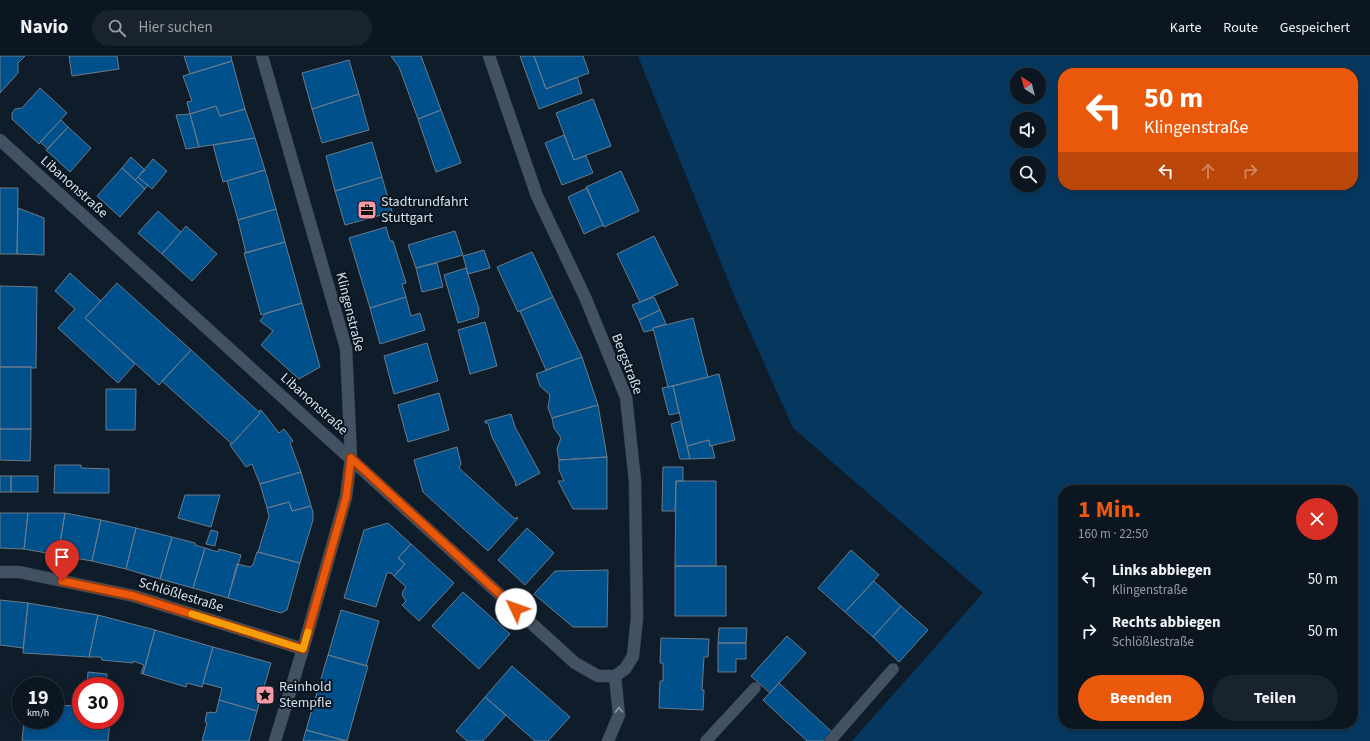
<!DOCTYPE html>
<html lang="de">
<head>
<meta charset="utf-8">
<style>
  body { margin:0; font-family:"Source Sans 3",sans-serif; background:#19232d; color:#f1f3f6; height:100vh; display:flex; flex-direction:column; font-size:15px; white-space:nowrap }
  * { box-sizing:border-box; margin:0 }
  p { font-size:13px; color:#9a9fa5 }
  .icon { flex:none; width:22px; height:22px; fill:none; stroke:currentColor; stroke-width:2; stroke-linecap:round; stroke-linejoin:round }
  .map { position:relative; flex:1; overflow:hidden }
  .side { position:absolute; left:1058px; top:429px; width:300px; height:244px; display:flex; flex-direction:column; background:#0b1620; border-radius:16px; box-shadow:0 2px 10px #0003,0 0 0 1px #2b353e }
  .side>* { flex:none }
  .banner { position:absolute; left:1058px; top:12px; width:300px; height:122px; border-radius:16px; box-shadow:0 2px 10px #0003,0 0 0 1px #2b353e; background:#ea580c; color:#fff; overflow:hidden }
  .needle { width:26px; rotate:324deg }
  .fabs { position:absolute; left:1010px; top:12px; display:grid; gap:8px }
  .fabs a { display:grid; place-items:center; width:36px; height:36px; border-radius:50%; background:#0b1620; box-shadow:0 2px 10px #0003,0 0 0 1px #2b353e; font-size:20px }
  .speed { position:absolute; left:12px; top:621px; display:flex; gap:8px; font-size:20px; font-weight:700; text-align:center }
  .speed>* { display:grid; place-content:center; width:52px; height:52px; border-radius:50%; background:#0b1620; box-shadow:0 2px 10px #0003,0 0 0 1px #2b353e; line-height:1 }
  .speed small { font-size:10px; font-weight:400 }
  .speed .limit { border:6px solid #d22; background:#fff; color:#111 }
  .pin { position:absolute; display:grid; place-items:center; width:34px; height:34px; color:#fff; margin:-41px -17px; border-radius:50% 50% 50% 0; rotate:-45deg; box-shadow:0 0 4px #0007 }
  .pin .icon { rotate:45deg }
  .me { position:absolute; width:44px; margin:-22px; rotate:312deg; stroke-linejoin:round; filter:drop-shadow(0 0 3px #0008) }
  .turn { display:flex; align-items:center; gap:14px; height:84px; padding:0 20px; font-size:18px }
  .turn .icon { width:52px; height:52px; stroke-width:2.5 }
  .turn b { display:block; font-size:28px; line-height:34px }
  .lanes { display:flex; align-items:center; height:38px; padding:0 20px; background:#0003; justify-content:center; gap:20px; direction:ltr }
  .lanes .off { opacity:.35 }
  .round { display:grid; place-items:center; flex:none; width:42px; height:42px; border-radius:21px; background:#19232d }
  .head { display:flex; align-items:center; justify-content:space-between; height:68px; padding:0 20px }
  h1 { font-size:24px; font-weight:700; line-height:30px; color:#ea580c }
  .button { display:flex; gap:8px; margin-top:auto; padding:8px 20px }
  .button a { flex:1; height:46px; border-radius:24px; background:#ea580c; color:#fff; font-size:16px; font-weight:700; line-height:46px; text-align:center }
  .button a+a { background:#19232d; color:#f1f3f6 }
  ul { padding:0; list-style:none }
  li { display:flex; align-items:center; gap:12px; height:52px; padding:0 20px }
  li div { flex:1 }
  li b { display:block; font-size:15px }
  li em { font-style:normal }
  header { display:flex; align-items:center; gap:24px; box-sizing:border-box; height:56px; padding:0 20px; background:#0b1620; border-bottom:1px solid #2b353e }
  header strong { font-size:19px }
  nav { display:flex; gap:22px; margin-inline-start:auto; font-size:14px }
  .search { width:280px; height:36px; background:#19232d; display:flex; align-items:center; gap:10px; box-sizing:border-box; padding:0 14px; border-radius:22px; color:#9a9fa5; font-size:15px }
  .map>svg:first-child { display:block }
</style>
</head>
<body>
<header>
<strong>Navio</strong>
<div class="search"><svg class="icon" aria-label="search" viewBox="0 0 24 24"><circle cx="10" cy="10" r="6"/><path d="M15 15l6 6"/></svg>Hier suchen</div>
<nav><a>Karte</a><a>Route</a><a>Gespeichert</a></nav>
</header>
<div class="map">
<svg width="1370" height="685" viewBox="0 0 1370 685">
  <rect width="100%" height="100%" fill="#0f1d2a"/>
  <!-- green -->
  <path fill="#06385f" fill-rule="evenodd" d="M638 0H1370V685H852L983 537 793 372 736 244ZM1063 17H1353V129H1063ZM1017 19H1039V41H1017ZM1017 63H1039V85H1017ZM1017 107H1039V129H1017ZM1063 434H1353V668H1063Z"/>
  <!-- building -->
  <path fill="#00508b" stroke="#6b7b8c" d="M0 0H25L18 7V17L0 37Z
    M69 0H117L119 13 72 20Z
    M184 0H231L232 5 190 18Z
    M391 0H421L441 54 418 63 399 11Z
    M520 0H534L546 33 577 21 582 37 539 53Z
    M534 0H583L589 17 546 33Z
    M349 4 359 38 312 53 302 17Z
    M232 5 245 53 220 60 216 50 190 58 187 46 192 45 183 20Z
    M40 32 67 57 39 88 12 63V57L15 53 22 52Z
    M359 38 369 74 322 87 312 53Z
    M593 43 611 90 574 104 556 57Z
    M216 50 220 60 245 53 255 82 199 91 190 58Z
    M441 54 461 107 436 116 418 63Z
    M190 58 199 91 186 93 176 59Z
    M61 64 68 71 48 93 40 86Z
    M68 71 91 92 70 116 46 94Z
    M564 79 574 104 586 100 593 117 562 129 545 87Z
    M255 82 265 114 223 126 213 89Z
    M372 86 382 121 335 135 326 100Z
    M131 101 145 114 135 124 122 112Z
    M153 103 167 115 152 133 138 121Z
    M122 112 145 133 120 161 97 140Z
    M265 114 276 153 238 164 227 125Z
    M621 115 639 155 604 171 586 131Z
    M138 121 148 129 145 133 135 124Z
    M382 121 392 156 345 169 335 135Z
    M0 132H18L17 198H0Z
    M587 132 603 169 584 178 568 141Z
    M18 152 44 162V199L17 198Z
    M276 153 285 186 246 197 238 164Z
    M158 155 181 176 162 198 138 177Z
    M186 170 217 198 192 225 162 198Z
    M386 171 390 185H393L406 227 402 228 406 241 370 252 349 182Z
    M455 175 463 199 416 212 408 189Z
    M654 180 678 229 640 246 617 198Z
    M285 186 302 247 261 259 244 197Z
    M484 194 490 212 468 218 463 200Z
    M532 196 553 241 518 256 497 211Z
    M437 207 443 231 422 236 416 212Z
    M466 212 479 253 478 261 458 267 444 219Z
    M70 217 101 245 85 262 135 308 118 327 58 272 75 253 55 235Z
    M117 227 191 294 159 329 85 262Z
    M0 230 37 231 36 312H31V311H0Z
    M406 241 411 260 420 257 425 274 380 288 370 252Z
    M553 241 582 301 546 314 520 255Z
    M654 241 660 254 639 264 632 249Z
    M302 247 320 311 299 323 261 289 273 275 260 265 266 257Z
    M660 254 666 268 653 272V274L644 276 639 264Z
    M693 262 708 321 668 331 653 272Z
    M485 266 497 310 470 318 458 274Z
    M427 287 438 325 394 338 384 300Z
    M191 294 260 357 232 388 162 325Z
    M582 301 598 349 552 362 548 352 550 339 540 330 536 318Z
    M0 311H31V373H0Z
    M719 318 735 384 710 390 709 384 687 390 673 330Z
    M673 330 679 357 669 359 662 332Z
    M106 333H136L135 374H106Z
    M439 337 449 374 408 386 398 349Z
    M598 349 607 401 559 404 557 393 561 382 554 372 552 362Z
    M261 354 279 377 284 373 293 385 290 387 301 416 260 428 252 408 246 411 230 389 231 387 232 388 260 357 259 355Z
    M511 358 515 371 540 417 516 430 515 428 516 427 492 381 488 367H485V365Z
    M681 365 687 390 690 403H680L671 368Z
    M0 373H31L30 405 0 404Z
    M709 384 710 390H712L715 402 690 403 687 390Z
    M457 391 461 408 459 412 515 463 517 461 518 462 488 495 423 436 414 404Z
    M607 401V453H573L558 425H564L559 414V404Z
    M55 409H81V412L109 413V437H54Z
    M663 411H683V425H676L675 455H662Z
    M301 416 311 450 292 455 289 446 267 452 260 428Z
    M0 420H11V436H0Z
    M11 420H38V436H11Z
    M676 425H716V510H675Z
    M185 439H220L211 471 178 462Z
    M289 446 292 455 311 450 313 456V464L300 507 258 496 269 460 267 452Z
    M0 457H28L24 493 0 492Z
    M28 457H65L58 499 24 493Z
    M65 457 101 464 92 505 58 499Z
    M101 464 136 472 126 513 92 505Z
    M388 467 411 488 398 502 405 508 394 520 391 517H387L376 551 344 542 364 474Z
    M136 472 172 481 160 523 126 513Z
    M527 472 554 497 525 529 498 504Z
    M211 474 218 476 215 490 206 488Z
    M172 481 195 487V489L205 492 193 532 160 523Z
    M411 488 454 527 419 565 402 549 406 545 402 539 403 535 406 531 394 520 405 508 398 502Z
    M205 492 218 496 219 493 241 499 228 542 193 532Z
    M851 494 879 519 845 556 818 532Z
    M257 496 300 507 287 554 281 557 228 542 237 508 250 511 253 509Z
    M675 510H726V560H675Z
    M608 514 607 571H573L534 538 555 515Z
    M874 525 901 550 873 581 845 556Z
    M463 536 510 578 479 613 432 570Z
    M0 544 28 547 23 592 0 589Z
    M28 547 98 559 89 601 23 597Z
    M901 550 928 574 899 606 873 581Z
    M341 554 379 565 366 610 328 599Z
    M98 559 155 574 143 618 141 617 144 609 133 605V607L102 604 101 601H89Z
    M719 572H747L746 587H718Z
    M155 574 213 591 202 631 187 627 186 631 143 618Z
    M787 580 806 597 770 637 751 620Z
    M661 582 709 583 708 601H704L702 634H704L703 654 659 652 660 625H663V607H660Z
    M718 587H746V603H736V616H718Z
    M213 591 271 607 257 655 219 644 222 632 203 627Z
    M328 599 368 610 347 685 306 674Z
    M512 610 570 661 548 685H535L485 641Z
    M88 616 107 618 106 630H87Z
    M779 627 832 676 824 685H807L763 644Z
    M485 641 506 659 483 685H467L456 675Z
    M219 644 257 655 249 685H202L207 667 205 666 207 656 210 657V656L216 657Z
    M55 649 81 650V664H110L108 685H22L24 664H55Z
    M306 674 346 685H303Z"/>
  <g fill="none" stroke-linecap="round" stroke-linejoin="round">
    <defs>
      <path id="lane" d="M706 685 755 632
        M830 685 893 613"/>
      <path id="street" d="M262 0 346 292 351 402 346 441 303 593 275 685
        M489 0 537 140 585 241 626 341 635 425 637 562 633 600 625 613 615 620
        M0 84 575 607 598 620H615
        M0 516H19L134 540 303 593
        M608 685 619 659 615 620"/>
    </defs>
    <!-- lane casing -->
    <use href="#lane" stroke="#303742" stroke-width="12"/>
    <!-- street casing -->
    <use href="#street" stroke="#303742" stroke-width="13"/>
    <!-- lane -->
    <use href="#lane" stroke="#435262" stroke-width="11"/>
    <!-- street -->
    <use href="#street" stroke="#435262" stroke-width="12"/>
  </g>
  <!-- one-way arrows -->
  <defs><path id="oneway-chevron" d="M-2-3.5L2.5 0L-2 3.5" fill="none" stroke-width="1.6" stroke-linecap="round" stroke-linejoin="round"/></defs>
  <use stroke="#8e9aa6" href="#oneway-chevron" transform="translate(619 654) rotate(-91)"/>
  <g fill="none" stroke-linecap="round" stroke-linejoin="round">
    <defs>
      <path id="route" d="M62 525 134 540 303 593 346 442 351 402 516 553"/>
    </defs>
    <!-- route casing -->
    <use href="#route" stroke="#983908" stroke-width="10"/>
    <!-- route -->
    <use href="#route" stroke="#ea580c" stroke-width="7"/>
    <!-- slow -->
    <path stroke="#f59e0b" stroke-width="7" d="M192 558 303 593 308 576"/>
  </g>
  <!-- icons -->
  <defs>
    <symbol id="office-square" viewBox="-11 -11 22 22"><rect x="-9" y="-9" width="18" height="18" rx="4" fill="#f49aa4" stroke="#071420"/><path d="M-6-3h4V-5.5h4V-3h4V5H-6ZM-1-4.5V-3h2v-1.5ZM-6 0V1H6V0Z" fill="#111"/></symbol>
    <symbol id="sight-square" viewBox="-11 -11 22 22"><rect x="-9" y="-9" width="18" height="18" rx="4" fill="#f49aa4" stroke="#071420"/><path d="M0-6L1.8-2.2L6-1.7L2.9 1.2L3.7 5.4L0 3.3L-3.7 5.4L-2.9 1.2L-6-1.7L-1.8-2.2Z" fill="#111"/></symbol>
  </defs>
  <g fill-rule="evenodd">
    <use href="#office-square" x="356" y="143" width="22" height="22"/>
    <use href="#sight-square" x="254" y="628" width="22" height="22"/>
  </g>
  <g text-anchor="middle" dominant-baseline="central" stroke-width="4" stroke-linejoin="round" paint-order="stroke">
    <!-- street labels -->
    <g font-size="14" fill="#d8e1ea" stroke="#071420">
      <text transform="translate(74 131) rotate(42)">Libanonstraße</text>
      <text transform="translate(350 256) rotate(76)">Klingenstraße</text>
      <text transform="translate(627 308) rotate(69)">Bergstraße</text>
      <text transform="translate(314 348) rotate(42)">Libanonstraße</text>
      <text transform="translate(181 539) rotate(17)">Schlößlestraße</text>
    </g>
    <!-- poi labels -->
    <g font-size="14" fill="#d8e1ea" stroke="#071420" text-anchor="start">
      <text x="381" y="146">Stadtrundfahrt<tspan x="381" dy="16">Stuttgart</tspan></text>
      <text x="279" y="631">Reinhold<tspan x="279" dy="16">Stempfle</tspan></text>
    </g>
  </g>
</svg>
<div class="fabs">
<a><svg class="needle" viewBox="-14 -14 28 28"><path d="M0-13l5 13h-10z" fill="#e53935"/><path d="M0 13l5-13h-10z" fill="#9a9fa5"/></svg></a>
<a><svg class="icon" aria-label="sound" viewBox="0 0 24 24"><path d="M4 9h4l5-4v14l-5-4H4zM17 9q2 3 0 6"/></svg></a>
<a><svg class="icon" aria-label="search" viewBox="0 0 24 24"><circle cx="10" cy="10" r="6"/><path d="M15 15l6 6"/></svg></a>
</div>
<div class="speed"><div>19<small>km/h</small></div><div class="limit">30</div></div>
<div class="pin" style="left:62px;top:525px;background:#d93025"><svg class="icon" aria-label="arrive" viewBox="0 0 24 24"><path d="M6 21V4h12l-3 4 3 4H6"/></svg></div>
<svg class="me" style="left:516px;top:553px" viewBox="-20 -20 40 40"><circle r="19" fill="#fff"/><path d="M0-13L10 11 0 6-10 11z" fill="#ea580c"/></svg>
<div class="banner">
<div class="turn"><svg class="icon" aria-label="left" viewBox="0 0 24 24"><path d="M17 20v-9H6M10 6l-5 5 5 5"/></svg><div><b>50 m</b>Klingenstraße</div></div>
<div class="lanes"><svg class="icon" aria-label="left" viewBox="0 0 24 24"><path d="M17 20v-9H6M10 6l-5 5 5 5"/></svg><svg class="icon off" aria-label="ahead" viewBox="0 0 24 24"><path d="M12 20V5M6 11l6-6 6 6"/></svg><svg class="icon off" aria-label="right" viewBox="0 0 24 24"><path d="M7 20v-9h11M14 6l5 5-5 5"/></svg></div>
</div>
<section class="side">
<div class="head"><div><h1>1 Min.</h1><p>160 m · 22:50</p></div><a class="round" style="background:#d93025;color:#fff"><svg class="icon" aria-label="close" viewBox="0 0 24 24"><path d="M6 6l12 12M18 6L6 18"/></svg></a></div>
<ul>
<li><svg class="icon" aria-label="left" viewBox="0 0 24 24"><path d="M17 20v-9H6M10 6l-5 5 5 5"/></svg><div><b>Links abbiegen</b><p>Klingenstraße</p></div><em>50 m</em></li>
<li><svg class="icon" aria-label="right" viewBox="0 0 24 24"><path d="M7 20v-9h11M14 6l5 5-5 5"/></svg><div><b>Rechts abbiegen</b><p>Schlößlestraße</p></div><em>50 m</em></li>
</ul>
<div class="button"><a>Beenden</a><a>Teilen</a></div>
</section>
</div>
</body>
</html>
